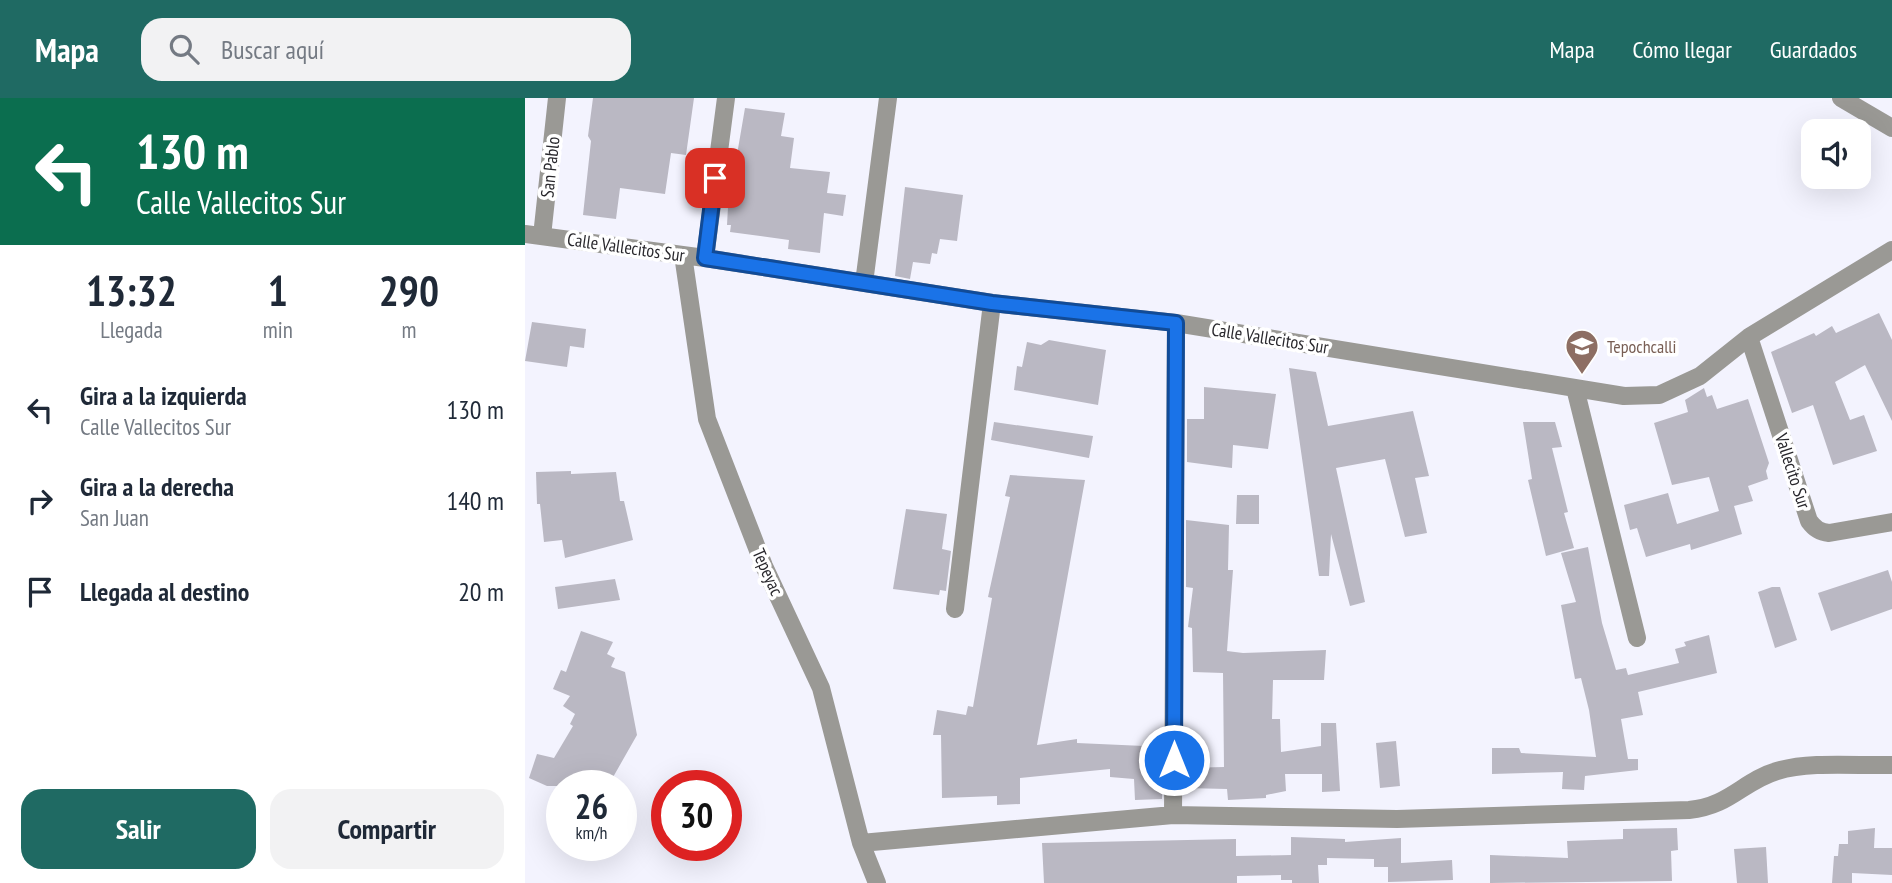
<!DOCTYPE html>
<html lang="es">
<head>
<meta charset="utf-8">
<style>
  body { margin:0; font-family:"PT Sans Narrow",sans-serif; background:#f2f2f3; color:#1f2937; height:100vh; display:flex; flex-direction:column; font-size:26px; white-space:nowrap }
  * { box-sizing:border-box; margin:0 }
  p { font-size:23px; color:#747a83 }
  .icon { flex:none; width:38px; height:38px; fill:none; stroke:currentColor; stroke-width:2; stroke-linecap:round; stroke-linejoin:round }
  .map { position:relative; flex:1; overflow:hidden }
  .panel { display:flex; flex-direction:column; background:#fff; width:525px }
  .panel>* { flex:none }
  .hud { background:#0b6e4f; color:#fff; overflow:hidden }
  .buttons { position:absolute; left:1276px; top:21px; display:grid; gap:14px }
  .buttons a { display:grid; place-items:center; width:70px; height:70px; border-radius:14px; background:#fff; box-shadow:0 7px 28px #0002; font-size:35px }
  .speed { position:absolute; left:21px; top:672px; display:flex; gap:14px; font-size:35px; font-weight:700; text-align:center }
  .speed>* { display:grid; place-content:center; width:91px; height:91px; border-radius:50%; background:#fff; box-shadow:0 7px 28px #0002; line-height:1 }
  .speed small { font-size:18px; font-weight:400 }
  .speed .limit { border:10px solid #d22; background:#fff; color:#111 }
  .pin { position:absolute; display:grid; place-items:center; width:60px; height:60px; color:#fff; margin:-30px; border-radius:14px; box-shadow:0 4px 10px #0006 }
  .me { position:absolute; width:77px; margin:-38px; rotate:0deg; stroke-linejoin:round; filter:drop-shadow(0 0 5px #0008) }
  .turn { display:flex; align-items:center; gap:24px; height:147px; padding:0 21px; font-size:32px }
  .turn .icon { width:91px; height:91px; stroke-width:2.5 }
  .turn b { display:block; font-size:49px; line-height:60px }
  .eta { display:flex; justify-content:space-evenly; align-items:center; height:119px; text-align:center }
  .eta b { font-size:42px; font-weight:700; line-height:49px }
  .cta { display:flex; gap:14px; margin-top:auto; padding:14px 21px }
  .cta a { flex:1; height:80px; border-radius:21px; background:#1f6a63; color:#fff; font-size:28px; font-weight:700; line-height:80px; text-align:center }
  .cta a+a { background:#f2f2f3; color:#1f2937 }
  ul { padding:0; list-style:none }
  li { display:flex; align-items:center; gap:21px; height:91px; padding:0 21px }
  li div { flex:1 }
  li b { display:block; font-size:26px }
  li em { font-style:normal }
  header { display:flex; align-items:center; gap:42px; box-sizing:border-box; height:98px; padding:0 35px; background:#1f6a63; color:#fff }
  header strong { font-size:33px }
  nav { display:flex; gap:38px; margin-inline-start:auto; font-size:24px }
  .search { width:490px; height:63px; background:#f2f2f3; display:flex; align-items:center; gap:18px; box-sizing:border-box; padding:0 24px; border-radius:21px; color:#747a83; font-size:26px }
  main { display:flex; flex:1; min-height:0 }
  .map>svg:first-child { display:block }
</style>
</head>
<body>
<header>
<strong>Mapa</strong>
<div class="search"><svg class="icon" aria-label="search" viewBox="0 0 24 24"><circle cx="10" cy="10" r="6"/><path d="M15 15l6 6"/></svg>Buscar aquí</div>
<nav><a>Mapa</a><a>Cómo llegar</a><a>Guardados</a></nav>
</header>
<main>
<section class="panel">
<div class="hud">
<div class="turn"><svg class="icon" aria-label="left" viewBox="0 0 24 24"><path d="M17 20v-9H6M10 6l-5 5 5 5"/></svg><div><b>130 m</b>Calle Vallecitos Sur</div></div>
</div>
<div class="eta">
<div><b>13:32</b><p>Llegada</p></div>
<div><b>1</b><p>min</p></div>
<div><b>290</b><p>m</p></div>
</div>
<ul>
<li><svg class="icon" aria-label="left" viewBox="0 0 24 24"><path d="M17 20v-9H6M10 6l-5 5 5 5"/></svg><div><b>Gira a la izquierda</b><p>Calle Vallecitos Sur</p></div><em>130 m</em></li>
<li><svg class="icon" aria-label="right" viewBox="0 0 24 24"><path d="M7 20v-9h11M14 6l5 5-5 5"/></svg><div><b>Gira a la derecha</b><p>San Juan</p></div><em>140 m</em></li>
<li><svg class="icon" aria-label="arrive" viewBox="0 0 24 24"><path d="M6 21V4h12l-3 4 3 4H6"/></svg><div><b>Llegada al destino</b></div><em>20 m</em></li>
</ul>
<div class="cta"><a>Salir</a><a>Compartir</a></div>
</section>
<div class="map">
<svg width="1367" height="785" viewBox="0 0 1367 785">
  <rect width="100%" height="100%" fill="#f3f3fe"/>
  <!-- building -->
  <path fill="#bab8c3" d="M68 0H169L161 57 146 55 140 96 95 90 91 121 58 117 66 43 63 38Z
    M220 10 260 15 256 38 269 40 265 70 305 74 302 95 321 97 318 118 299 115 295 155 263 151 264 142 205 134 206 127H202L203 109Z
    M380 89 438 97 432 143 415 141 412 156 407 155 405 166 388 164 385 181 370 178Z
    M1354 215 1367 242V323L1340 267 1310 284 1325 322 1339 317 1352 353 1308 367 1288 307 1267 315 1246 254 1289 235 1291 238 1307 228 1311 235Z
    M7 224 61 231 59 250 45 248 42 269 0 263Z
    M524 242 581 252 573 307 489 292 492 268 497 269 502 244 516 247Z
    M764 270 791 274 803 328 888 313 904 378 890 380 902 435 880 439 860 361 811 370 840 504 825 508 806 436 804 478H794Z
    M679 289 751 296 743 351 708 347 707 370 662 364V321H679Z
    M1179 290 1182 299 1187 297 1192 311 1223 301 1244 365 1241 373 1243 381 1223 388 1228 403 1209 408 1217 436 1166 452 1165 446 1121 459 1112 430 1105 432 1099 407 1143 395 1152 426 1194 413 1184 379 1147 387 1129 325 1163 314 1160 302Z
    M469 324 568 338 564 360 466 342Z
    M998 324H1030L1037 349 1027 350 1043 414 1039 415 1049 450 1021 458 1003 382 1007 381Z
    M46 373V376L91 374 95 403H99L108 442 40 460 37 442 19 444 15 406H12L11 374Z
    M485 377 560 382 512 647 552 641V645L619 648 621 672 637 671V701L610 702 609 681 585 679V671L495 680V706L472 707V698L417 700 416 637H408L412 612 441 617 443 608 448 609 467 500 463 499 485 399 480 398Z
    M712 397H734V426H711Z
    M381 411 422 416 417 451 426 453 421 493 415 492 414 497 368 491Z
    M661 422 704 427 703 472H708L702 553 718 555 801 552 799 582H748L747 621H755L756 654 796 648V625H811L815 693 797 694V676H760L761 693 741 697V700L703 702 702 691 660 690V670L699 669 698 575 668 574 667 530 663 529 668 490 661 489Z
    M1063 449 1077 525 1091 572 1101 570 1103 577 1154 565 1150 551 1161 548 1159 544 1184 537 1192 575 1113 594 1118 617 1096 621 1103 661H1113V672L1060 678 1059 692 1037 691 1038 674 967 676V650H994L996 655 1071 659 1064 612 1056 580 1050 581 1036 507 1051 504 1036 455Z
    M1363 472 1367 484V511L1306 533 1293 495Z
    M90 481 95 502 33 511 30 489Z
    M1247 489H1255L1272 542 1250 550 1233 494Z
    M56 533 88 544 82 556 90 560 86 569 100 574 112 637 83 688H22L4 680 12 656 29 660 48 628 45 626 50 616 38 608 45 598 28 591 36 572 41 574Z
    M871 643 875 688 855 690 851 645Z
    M1152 730 1153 752 1146 753 1147 783 965 785V757L1043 760 1042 743 1098 741V731Z
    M1350 730 1349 750H1367V777L1327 775V785H1307L1309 758H1313L1314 746H1323V733Z
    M766 739 820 741V744L876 740V765L927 762 928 782 863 784V769H849V761L802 760V767H793L794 785H767V782H756V777L712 778V785H519L517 745 711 741V758L766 757Z
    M1241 749 1243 785H1212L1209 751Z"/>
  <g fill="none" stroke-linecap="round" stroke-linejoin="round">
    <!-- minor -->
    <path stroke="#9a9995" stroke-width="18" d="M1316 0 1367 30
      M0 136 180 160 467 205 651 225 1099 298 1134 297 1175 278 1224 239 1367 152
      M17 138 32 0
      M158 157 182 321 239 468 296 590 336 745 352 785
      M180 160 201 0
      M339 185 363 0
      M1224 239 1284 423C1290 431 1295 434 1304 435L1367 424
      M1050 290 1112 540
      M430 511 467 205
      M648 717 651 225
      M336 745 648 717 872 721 1164 712C1205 708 1218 683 1252 673 1285 663 1332 668 1367 667"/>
  </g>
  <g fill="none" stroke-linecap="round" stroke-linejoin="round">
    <defs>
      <path id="route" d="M190 80 180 160 467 205 651 225 649 662"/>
    </defs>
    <!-- route casing -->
    <use href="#route" stroke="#114b97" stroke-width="18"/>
    <!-- route -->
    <use href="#route" stroke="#1a73e8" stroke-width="12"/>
  </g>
  <!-- icons -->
  <defs>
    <symbol id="school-pin" viewBox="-11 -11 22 30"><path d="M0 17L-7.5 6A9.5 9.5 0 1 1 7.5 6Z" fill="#8d6e63" stroke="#fff"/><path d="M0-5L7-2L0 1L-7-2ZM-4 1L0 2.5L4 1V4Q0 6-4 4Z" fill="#fff"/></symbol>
  </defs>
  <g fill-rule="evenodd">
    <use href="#school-pin" x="1038" y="229" width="38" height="52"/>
  </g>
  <g text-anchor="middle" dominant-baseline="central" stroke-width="7" stroke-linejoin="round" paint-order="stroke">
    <!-- street labels -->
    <g font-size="18" fill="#29282d" stroke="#fff">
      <text transform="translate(25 69) rotate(-84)">San Pablo</text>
      <text transform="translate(101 149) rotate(8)">Calle Vallecitos Sur</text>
      <text transform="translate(745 240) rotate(9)">Calle Vallecitos Sur</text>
      <text transform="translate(1268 373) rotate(72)">Vallecito Sur</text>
      <text transform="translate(243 474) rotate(66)">Tepeyac</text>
    </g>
    <!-- education labels -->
    <g font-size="18" fill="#785e54" stroke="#fff" text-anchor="start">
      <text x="1082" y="248">Tepochcalli</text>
    </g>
  </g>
</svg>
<div class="buttons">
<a><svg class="icon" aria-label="sound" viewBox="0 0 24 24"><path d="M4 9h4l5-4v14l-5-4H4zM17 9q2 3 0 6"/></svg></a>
</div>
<div class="speed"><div>26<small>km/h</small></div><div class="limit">30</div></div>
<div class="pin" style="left:190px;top:80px;background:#d93025"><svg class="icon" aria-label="arrive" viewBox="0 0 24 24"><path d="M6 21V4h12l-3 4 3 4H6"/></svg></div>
<svg class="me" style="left:649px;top:662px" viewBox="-20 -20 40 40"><circle r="17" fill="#1a73e8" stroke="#fff" stroke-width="3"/><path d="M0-11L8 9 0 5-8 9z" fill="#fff"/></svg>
</div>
</main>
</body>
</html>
